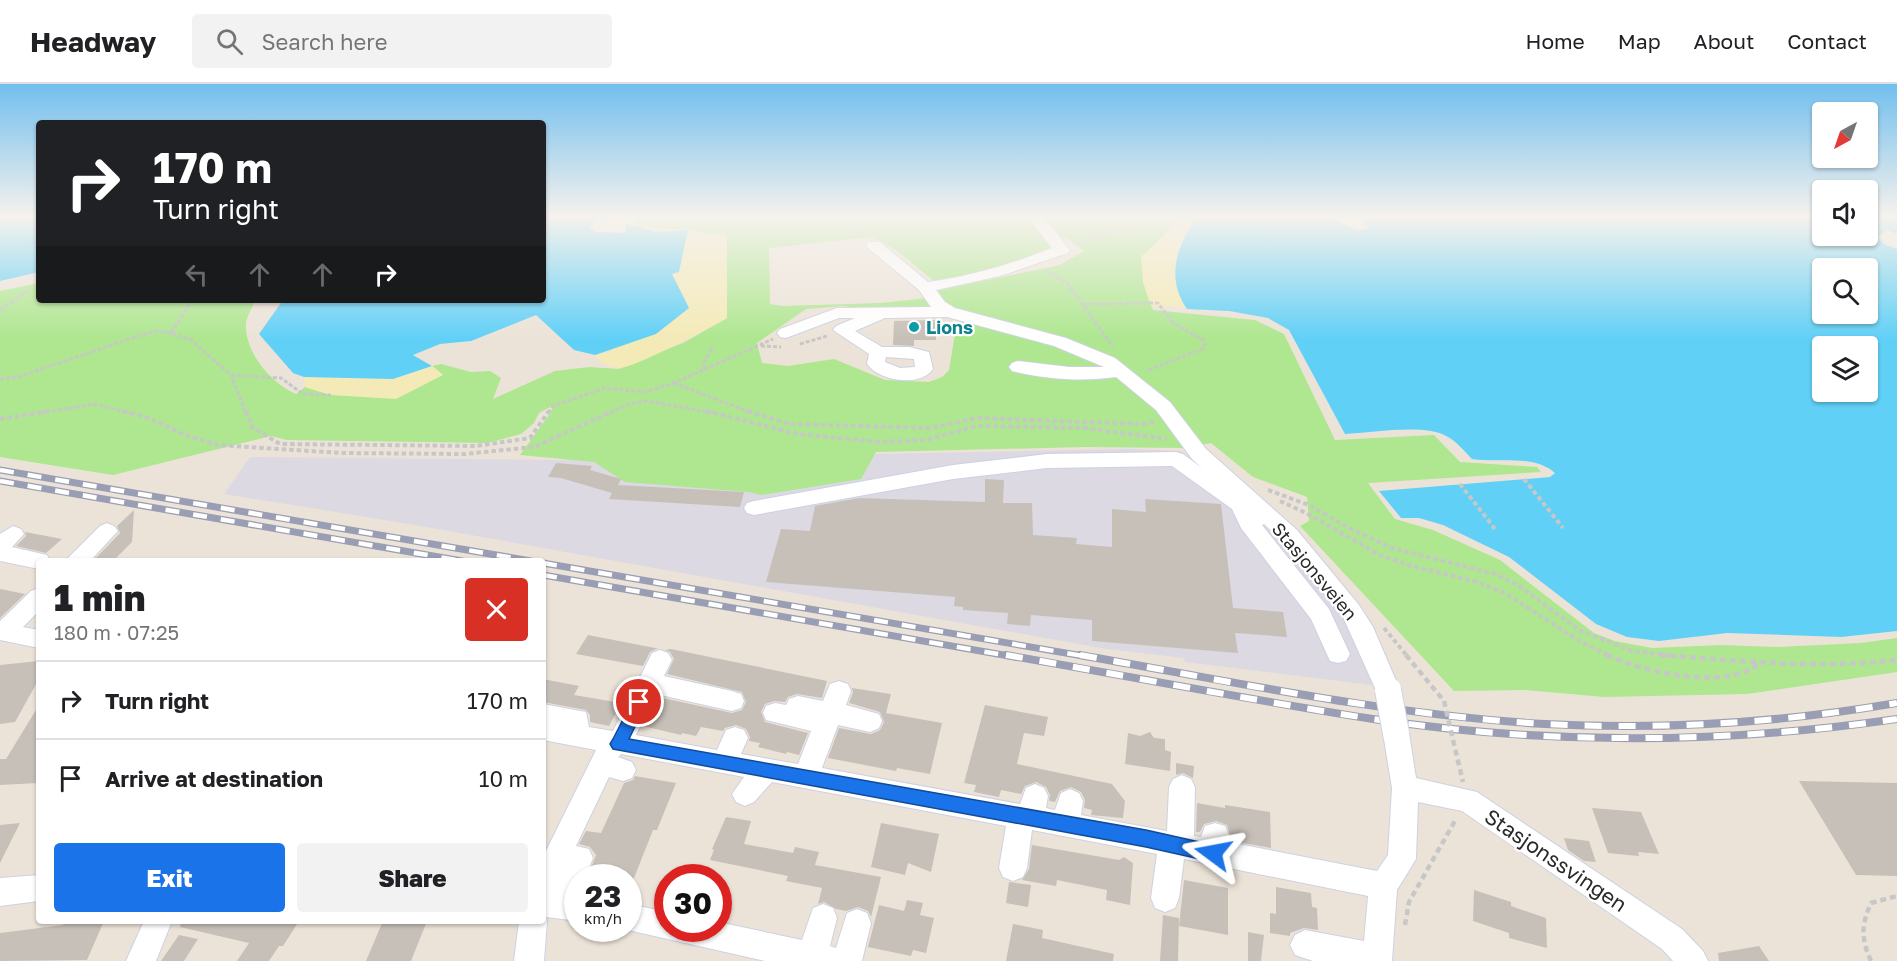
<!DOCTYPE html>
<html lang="en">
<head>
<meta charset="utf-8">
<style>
  body { margin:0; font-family:"Golos Text",sans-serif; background:#f2f2f2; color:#202124; height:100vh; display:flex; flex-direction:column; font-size:22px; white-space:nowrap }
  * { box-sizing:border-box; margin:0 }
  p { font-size:20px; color:#757577 }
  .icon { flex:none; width:33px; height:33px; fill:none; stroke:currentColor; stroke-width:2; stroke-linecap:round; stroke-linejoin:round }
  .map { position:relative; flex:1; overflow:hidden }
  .side { position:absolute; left:36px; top:474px; width:510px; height:366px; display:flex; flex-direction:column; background:#fff; border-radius:6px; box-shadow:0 2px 4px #0004 }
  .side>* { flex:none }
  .top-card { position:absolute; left:36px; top:36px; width:510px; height:183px; border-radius:6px; box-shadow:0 2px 4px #0004; background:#202124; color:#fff; overflow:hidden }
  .needle { width:39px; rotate:220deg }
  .tools { position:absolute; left:1812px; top:18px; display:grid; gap:12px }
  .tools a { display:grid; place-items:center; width:66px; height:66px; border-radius:6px; background:#fff; box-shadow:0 2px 4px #0004; font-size:30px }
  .speed { position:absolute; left:564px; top:780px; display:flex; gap:12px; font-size:30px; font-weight:700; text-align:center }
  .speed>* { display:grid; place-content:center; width:78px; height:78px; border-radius:50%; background:#fff; box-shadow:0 2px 4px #0004; line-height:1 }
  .speed small { font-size:15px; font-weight:400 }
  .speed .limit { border:9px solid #d22; background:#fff; color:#111 }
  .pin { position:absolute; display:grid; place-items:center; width:51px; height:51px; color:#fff; margin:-26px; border:3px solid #fff; border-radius:50%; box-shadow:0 2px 6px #0007 }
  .me { position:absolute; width:66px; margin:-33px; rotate:283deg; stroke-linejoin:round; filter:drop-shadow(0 0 4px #0008) }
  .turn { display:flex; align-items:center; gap:21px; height:126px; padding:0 18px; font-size:27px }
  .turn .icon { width:78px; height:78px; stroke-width:2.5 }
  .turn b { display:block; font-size:42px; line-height:51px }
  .lanes { display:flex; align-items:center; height:57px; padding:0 18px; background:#0003; justify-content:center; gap:30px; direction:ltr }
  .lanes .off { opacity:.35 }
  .round { display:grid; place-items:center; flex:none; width:63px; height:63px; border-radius:6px; background:#f2f2f2 }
  .summary { display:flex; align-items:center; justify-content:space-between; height:102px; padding:0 18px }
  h1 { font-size:36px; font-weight:800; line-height:45px }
  .button { display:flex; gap:12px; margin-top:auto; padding:12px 18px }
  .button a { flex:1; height:69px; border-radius:6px; background:#1a73e8; color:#fff; font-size:24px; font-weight:800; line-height:69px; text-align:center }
  .button a+a { background:#f2f2f2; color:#202124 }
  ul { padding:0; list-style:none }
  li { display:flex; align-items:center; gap:18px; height:78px; padding:0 18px; border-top:2px solid #e0e0e0 }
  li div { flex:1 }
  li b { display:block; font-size:22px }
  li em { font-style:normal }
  header { display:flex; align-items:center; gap:36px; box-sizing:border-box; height:84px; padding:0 30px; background:#fff; border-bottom:2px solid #e0e0e0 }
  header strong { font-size:28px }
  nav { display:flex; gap:33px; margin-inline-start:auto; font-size:21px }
  .search { width:420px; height:54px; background:#f2f2f2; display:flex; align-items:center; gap:15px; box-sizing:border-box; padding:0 21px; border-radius:6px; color:#757577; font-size:22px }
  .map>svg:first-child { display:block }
</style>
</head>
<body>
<header>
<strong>Headway</strong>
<div class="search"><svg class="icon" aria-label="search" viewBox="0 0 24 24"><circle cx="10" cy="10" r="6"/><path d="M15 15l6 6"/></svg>Search here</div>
<nav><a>Home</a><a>Map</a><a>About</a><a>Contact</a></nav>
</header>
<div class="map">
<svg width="1897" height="877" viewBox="0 0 1897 877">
  <rect width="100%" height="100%" fill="#ece3d8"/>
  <!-- industrial -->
  <path fill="#dcd9e3" d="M1128 365 1181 367 1243 419 1301 481 1355 549 1379 602 1185 578 1184 574 1106 565 415 441 224 410 250 373 571 376Z"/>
  <!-- green -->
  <path fill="#aee78f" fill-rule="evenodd" d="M634 132H1190L1195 136 1176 139 1143 198 1153 226 1255 236 1284 250 1335 356 1434 351 1460 378 1537 383 1541 388 1368 399 1395 435 1433 446 1500 476 1594 549 1615 557 1652 564 1720 561 1777 563 1861 559 1897 554V588L1747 610 1604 613 1525 606 1454 607 1300 442 1309 437 1307 413 1253 393 1211 359 1186 364 1085 363 876 368 861 395 762 411 748 408 625 398 594 378 520 371 549 331 554 321 539 329 534 339 521 350 488 359 287 356 271 352 113 391 0 373V207L39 199V216H255C253 223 247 232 246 239 244 268 271 299 296 310L305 303 331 311 442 290 432 282 441 280 471 288 490 287 501 294 493 315 555 287 589 283 619 285 685 258 727 234V152L637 141ZM871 153 896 166 934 197C975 190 1012 181 1049 165V160L1067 153 1084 167 1060 181 935 207 946 225 984 234 957 238 949 286 942 293 929 298 885 296 834 275 788 282 762 279 757 259 806 225 843 222 867 226 929 223 932 220 928 214 881 219 783 222 770 220 769 164Z"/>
  <!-- sand -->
  <path fill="#f4eab7" d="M1195 136 1188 146 1176 198 1185 223 1151 222 1143 198 1141 173 1176 139Z
    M688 146 727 152V234C711 243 631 286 618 284 607 282 600 280 595 271L610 268 671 190 679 187Z
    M432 282 443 291 396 315 331 311 305 303 304 293 393 295Z"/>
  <!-- water -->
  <path fill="#61d0f7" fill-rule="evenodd" d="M0 132H39V188L0 197Z
    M543 132H607L594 138 590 144 595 148 626 149V140L657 148 688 146 679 188 672 190 689 224 656 250 595 271 574 266 536 231 471 257 440 260 413 271 432 282 393 295 304 293 293 289 259 250 283 216H543Z
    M1233 132 1262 134 1326 132 1356 146 1369 145 1360 132H1822V152H1868V132H1897V150L1887 146 1877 153 1885 161 1897 165V547L1841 553 1727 549 1659 557 1627 553 1596 540 1509 473 1443 441 1419 434H1401L1379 407 1550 393 1555 389C1534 370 1499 379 1472 375 1465 368 1457 358 1448 353 1425 339 1373 349 1345 350L1289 246 1268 234 1229 227 1187 225C1166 195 1176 164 1195 136ZM1822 184H1868V230H1822ZM1822 262H1868V308H1822Z"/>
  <!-- building -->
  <path fill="#c6c0b8" d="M935 236 936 256H914V262L893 261 894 237Z
    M556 379 592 382 590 386 621 395 618 401 744 408 740 423 609 415 612 409 561 394 548 393Z
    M985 395 1004 396 1003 419H1032L1033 451 1077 454 1076 460 1112 463V425L1146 428 1145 415 1221 420 1233 524 1283 528 1287 553 1235 549 1238 569 1092 557V536L1031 531 1030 542 1007 540 1008 529 963 526V523L954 522 955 513 766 498 781 445 810 447 815 422 859 414 985 418Z
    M134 426 132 458 113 477H93L120 449 117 442Z
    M25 448 62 455 46 469 16 462 26 452Z
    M0 505 25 510 0 534Z
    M588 551 655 564H658L650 568 643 582 576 570Z
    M671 565 827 597 822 614 797 610 788 613 785 618 774 617 765 620 761 628 765 638 808 649 799 671 787 668 786 670 758 663 760 659 749 657 750 653 746 645 736 641 725 644 723 647 701 643 696 652 682 649 681 651 643 642 658 613 732 629 742 626 746 618 742 608 667 590 674 575 670 568 665 566Z
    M39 577V595L15 638 0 640V581Z
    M543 595 579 602 574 611 621 619 609 642 590 638V631L586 626 543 618Z
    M852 604 891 610 886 629 942 639 930 690 897 684 896 687 828 674 839 644 871 650 880 646 884 638 880 628 849 619 853 608Z
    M39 621V699L0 701V675H6Z
    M985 621 1048 633 1044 652 1024 649 1017 680 1112 700 1125 717 1123 734 1091 731 1092 726 1084 724 1085 716 1081 708 1071 703 1060 707 1055 718 1049 717 1050 711 1046 703 1036 698 1025 702 1021 710 1001 706 999 713 974 708 976 701 964 699Z
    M1150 648 1154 654 1165 655V666L1171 668 1170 687 1125 680 1128 649 1140 652Z
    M1176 679 1194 682 1193 694 1183 689 1176 691Z
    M635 692 676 699 657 746H653L634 794 588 792 596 771 590 763 579 760 586 747 601 749 624 699 633 696Z
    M1799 697 1897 699V792L1856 791Z
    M1197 719 1225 724V721L1270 728 1271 764 1232 757 1227 741 1216 737 1204 740 1200 748H1196Z
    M1592 724 1641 728 1659 770 1638 768 1639 772 1608 769Z
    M726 733 751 737 744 760 793 769 795 763 819 768 815 781 881 793 871 833 868 827 858 823 846 827 836 825 824 818 818 820 822 804 786 797 788 792 710 776 714 766 712 765Z
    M20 739 0 779V741Z
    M881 739 939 750 931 788 908 779 905 791 871 783Z
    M1564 754 1589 757 1596 778 1584 777 1568 766Z
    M1032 761 1119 776 1124 773 1133 779 1130 821 1106 816 1107 806 1057 796 1056 802 1022 796 1029 785Z
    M1184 796 1228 804V851L1179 842Z
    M1009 798 1031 801 1028 823 1006 819Z
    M1276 803 1311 809 1312 823 1317 824 1318 846 1304 844 1290 849V852L1270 849V829L1276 830Z
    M1474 806 1511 818V822L1546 834 1547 864 1509 854V849L1473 837Z
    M907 816 923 819 920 831 934 834 926 869 913 866 911 872 868 863 879 821 904 827Z
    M1163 831 1179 834 1178 877H1160Z
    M65 837H104L87 876 0 877V849L63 841Z
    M181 837H299L283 862H279L269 877H237L249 859 180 843Z
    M383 837H427L411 877H366Z
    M1013 840 1043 846 1042 854 1114 870 1113 877H1006Z
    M1248 848 1264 851 1261 877H1248Z
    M179 851 198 855 184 877H161Z
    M1759 862 1769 877H1719L1718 869Z"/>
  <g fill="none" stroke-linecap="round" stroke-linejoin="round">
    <defs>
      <path id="minor" d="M1034 132 1043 133 1070 166 1068 169 1000 192 936 206 945 218 955 224 1066 254 1115 274 1170 318 1206 365 1297 446 1359 521 1373 543 1400 606 1397 613 1388 616 1379 613 1343 533 1281 456 1264 440 1262 441 1329 525 1350 570 1346 577 1338 579 1330 577 1311 535 1241 444 1232 425 1172 382 1047 384 953 395 754 431 747 429 744 424 747 419 754 417 953 381 1047 370 1176 368 1183 370 1202 384 1192 375 1156 326 1116 293C1082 298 1045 295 1012 287L1009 283 1012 279 1018 277 1069 283H1104L1054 262 947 233 885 234 855 247 882 263H909L929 268 933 285C920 304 879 297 867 280L869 270 833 246 836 242 855 234H839L786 254 780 253 777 249 780 245 837 224 931 223 919 206 868 164 866 161 868 158H880L928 198C971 192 1012 180 1052 164L1030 136ZM886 273 914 275 915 283 900 284 885 278Z
        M107 439 114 442 118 447 90 477H65L100 442Z
        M13 442 21 445 24 450 12 463 47 471 50 477H39V485L0 477V450Z
        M39 504V527L23 543 39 546V564L0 556V537L31 507Z
        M660 566 668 569 672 576 664 592 732 607 741 610 744 617 741 624 732 627 656 610 636 651 717 666 726 646 735 643 744 646 748 654 741 670 798 680 811 647 766 636 763 629 766 622 775 619 786 621 789 615 798 612 823 617 830 600 839 597 848 600 851 607 846 621 879 630 882 637 879 644 870 648 838 641 822 684 1020 720 1026 704 1035 700 1044 704 1048 712 1046 724 1055 726 1061 709 1070 705 1079 709 1083 717 1081 731 1167 747 1169 703 1173 695 1182 691 1191 695 1195 703 1194 752 1201 753 1205 742 1215 739 1225 742 1229 751 1228 758 1377 787 1388 771 1392 704 1383 649 1387 641 1396 638 1405 641 1409 649 1416 694 1477 708 1682 845 1703 867 1708 877H1673L1662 865 1462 727 1418 718 1416 775 1397 806 1392 877H1313L1295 871 1290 861 1295 851 1305 846 1364 857 1368 812 1184 775 1179 814 1175 824 1165 828 1155 824 1151 814 1157 770 1032 746 1027 784 1023 793 1013 797 1003 793 999 784 1006 742 772 698 754 718 745 722 736 718 732 710 744 693 621 670 618 673 632 678 636 686 632 694 623 697 609 693 576 762 589 765 593 774 585 794H578V837L546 833 547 837 544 877H514L519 837H543V773L596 666 543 656V620L586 628 589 643 613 647 652 569Z
        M39 791V817L0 822V794Z
        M628 820 668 828V844H718V838L802 856 813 824 823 820 833 824 837 834 830 862 836 864 847 829 857 825 867 829 871 839 862 877H765L619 844H628Z
        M144 837H172L156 877H126Z"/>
    </defs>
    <!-- minor casing -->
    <use href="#minor" stroke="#cdd1e2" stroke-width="2"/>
    <!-- path-far2 -->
    <path stroke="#c7c7c7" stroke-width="3" stroke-dasharray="4 2" stroke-linecap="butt" d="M856 132 855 139 866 152
      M1076 161 1098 152 1169 132
      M1046 186 1068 200 1113 263
      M1083 220 1158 219 1173 239 1202 255 1205 260 1202 265 1146 287
      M0 226 30 205
      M171 249 192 216
      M800 260 827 252
      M761 262 781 263
      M704 285V278L713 262
      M231 291 281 294 303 310 331 311
      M0 295 18 293 141 251 157 247 171 249 191 256 231 291 246 329
      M674 299 752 329
      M40 329 95 320 129 329
      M548 329 553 322 604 304 645 308 674 299 773 255
      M610 329 629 320 647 317 714 329"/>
    <!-- path-far1 -->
    <path stroke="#c7c7c7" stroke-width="4" stroke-dasharray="4.5 3" stroke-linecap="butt" d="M123 327 146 333 183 350 218 361 341 369 465 370 534 363 613 327
      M246 327 252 343 280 360 476 362 530 354 549 327
      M706 327 797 350 880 358 926 356 977 342 1083 344 1167 355
      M748 327 789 340 930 344 977 334 1144 340 1156 337
      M0 335 50 327
      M1524 395 1563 444
      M1460 400 1495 445
      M1268 406 1309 421 1349 444 1392 464 1495 490 1518 501 1579 546 1632 567 1682 573
      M1280 417 1306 429 1380 471 1411 482 1474 497 1505 509 1576 555 1611 573
      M1384 544 1408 573"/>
    <!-- path -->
    <path stroke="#c7c7c7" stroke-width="4.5" stroke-dasharray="6 4" stroke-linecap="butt" d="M1406 571 1444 617
      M1607 571C1644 588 1728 608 1761 578
      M1660 571C1739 577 1818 585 1897 576
      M1453 656 1463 698
      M1405 841 1409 818 1456 735
      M1871 877C1861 855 1861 841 1871 819L1897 812"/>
    <!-- minor -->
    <use href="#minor" fill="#fff" fill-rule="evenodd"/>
    <defs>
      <path id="rail-far1" d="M0 386 531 477
        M0 397 462 477
        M543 479 1089 573
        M543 491 1015 573"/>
      <path id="rail" d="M1006 571C1128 592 1250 616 1373 635 1547 661 1723 660 1897 635
        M1080 571C1234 598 1389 631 1545 640 1664 646 1780 639 1897 619"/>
    </defs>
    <!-- rail-far1 casing -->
    <use href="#rail-far1" stroke="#9a9eb4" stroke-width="7"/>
    <!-- rail casing -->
    <use href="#rail" stroke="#9a9eb4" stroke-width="8"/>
    <!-- rail-far1 -->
    <use href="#rail-far1" stroke="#fff" stroke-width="4.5" stroke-dasharray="14" stroke-linecap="butt"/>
    <!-- rail -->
    <use href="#rail" stroke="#fff" stroke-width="6" stroke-dasharray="17" stroke-linecap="butt"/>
    <defs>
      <path id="minor-bridge" d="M1388 606 1396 649"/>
    </defs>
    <!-- minor-bridge casing -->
    <use href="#minor-bridge" stroke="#cdd1e2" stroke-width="28" stroke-linecap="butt"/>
    <!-- path-bridge -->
    <path stroke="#c7c7c7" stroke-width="4.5" stroke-dasharray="6 4" stroke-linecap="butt" d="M1444 617 1453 656"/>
    <!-- minor-bridge -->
    <use href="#minor-bridge" stroke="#fff" stroke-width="26"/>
  </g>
  <!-- sky -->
  <linearGradient id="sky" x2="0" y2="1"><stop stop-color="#72bfee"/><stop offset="0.52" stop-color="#f6f2ed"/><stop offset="1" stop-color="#f6f2ed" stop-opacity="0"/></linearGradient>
  <rect width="1897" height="255" fill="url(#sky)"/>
  <!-- route -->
  <path fill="#1a73e8" stroke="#114b97" stroke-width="1.5" d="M639 612 645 614 647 618 629 655 1146 746 1213 761 1219 763 1221 769 1219 775 1213 778 1146 763 613 665 610 660 613 655 634 614Z"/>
  <!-- markers -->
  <circle fill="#0f9aa8" stroke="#fff" stroke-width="2" cx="914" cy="243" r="6"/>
  <g text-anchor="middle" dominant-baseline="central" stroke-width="4.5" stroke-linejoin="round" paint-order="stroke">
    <!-- culture labels -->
    <g font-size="18" font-weight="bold" fill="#0d838f" stroke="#fff" text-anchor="start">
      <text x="926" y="243">Lions</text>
    </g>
    <!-- street labels -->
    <g font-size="18" fill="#282828" stroke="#fff">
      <text transform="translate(1315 487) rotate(50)">Stasjonsveien</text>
    </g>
    <!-- near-street labels -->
    <g font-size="21" fill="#282828" stroke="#fff">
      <text transform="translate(1556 776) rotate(34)">Stasjonssvingen</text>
    </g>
  </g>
</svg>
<div class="tools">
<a><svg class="needle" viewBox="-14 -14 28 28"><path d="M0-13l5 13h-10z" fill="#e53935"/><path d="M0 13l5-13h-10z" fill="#757577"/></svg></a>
<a><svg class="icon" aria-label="sound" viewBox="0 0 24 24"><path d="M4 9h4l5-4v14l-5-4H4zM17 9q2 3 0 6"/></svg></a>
<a><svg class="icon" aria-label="search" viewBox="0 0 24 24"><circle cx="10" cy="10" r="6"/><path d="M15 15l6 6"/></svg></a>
<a><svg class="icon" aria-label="layers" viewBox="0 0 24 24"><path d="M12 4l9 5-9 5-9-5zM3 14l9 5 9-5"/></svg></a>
</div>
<div class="speed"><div>23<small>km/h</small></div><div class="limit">30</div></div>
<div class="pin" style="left:639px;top:618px;background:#d93025"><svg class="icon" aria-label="arrive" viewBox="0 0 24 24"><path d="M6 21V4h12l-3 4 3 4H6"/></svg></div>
<svg class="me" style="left:1213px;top:769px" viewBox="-20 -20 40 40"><path d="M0-17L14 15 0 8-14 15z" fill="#1a73e8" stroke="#fff" stroke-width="4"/></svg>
<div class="top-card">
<div class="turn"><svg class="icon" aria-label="right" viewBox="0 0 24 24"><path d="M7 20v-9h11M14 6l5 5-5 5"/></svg><div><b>170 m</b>Turn right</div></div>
<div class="lanes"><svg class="icon off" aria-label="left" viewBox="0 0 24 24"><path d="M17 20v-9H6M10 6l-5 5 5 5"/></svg><svg class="icon off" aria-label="ahead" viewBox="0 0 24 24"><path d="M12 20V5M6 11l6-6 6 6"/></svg><svg class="icon off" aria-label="ahead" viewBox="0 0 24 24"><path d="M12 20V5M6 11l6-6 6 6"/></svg><svg class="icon" aria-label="right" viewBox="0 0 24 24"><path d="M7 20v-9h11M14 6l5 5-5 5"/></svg></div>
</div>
<section class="side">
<div class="summary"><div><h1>1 min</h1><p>180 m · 07:25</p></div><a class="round" style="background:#d93025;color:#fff"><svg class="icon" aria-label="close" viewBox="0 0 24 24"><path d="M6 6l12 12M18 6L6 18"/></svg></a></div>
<ul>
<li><svg class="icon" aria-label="right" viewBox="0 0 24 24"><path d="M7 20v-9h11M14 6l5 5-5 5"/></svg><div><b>Turn right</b></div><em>170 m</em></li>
<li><svg class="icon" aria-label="arrive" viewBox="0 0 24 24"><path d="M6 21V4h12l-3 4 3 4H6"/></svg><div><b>Arrive at destination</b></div><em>10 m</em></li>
</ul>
<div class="button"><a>Exit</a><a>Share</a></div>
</section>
</div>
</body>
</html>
